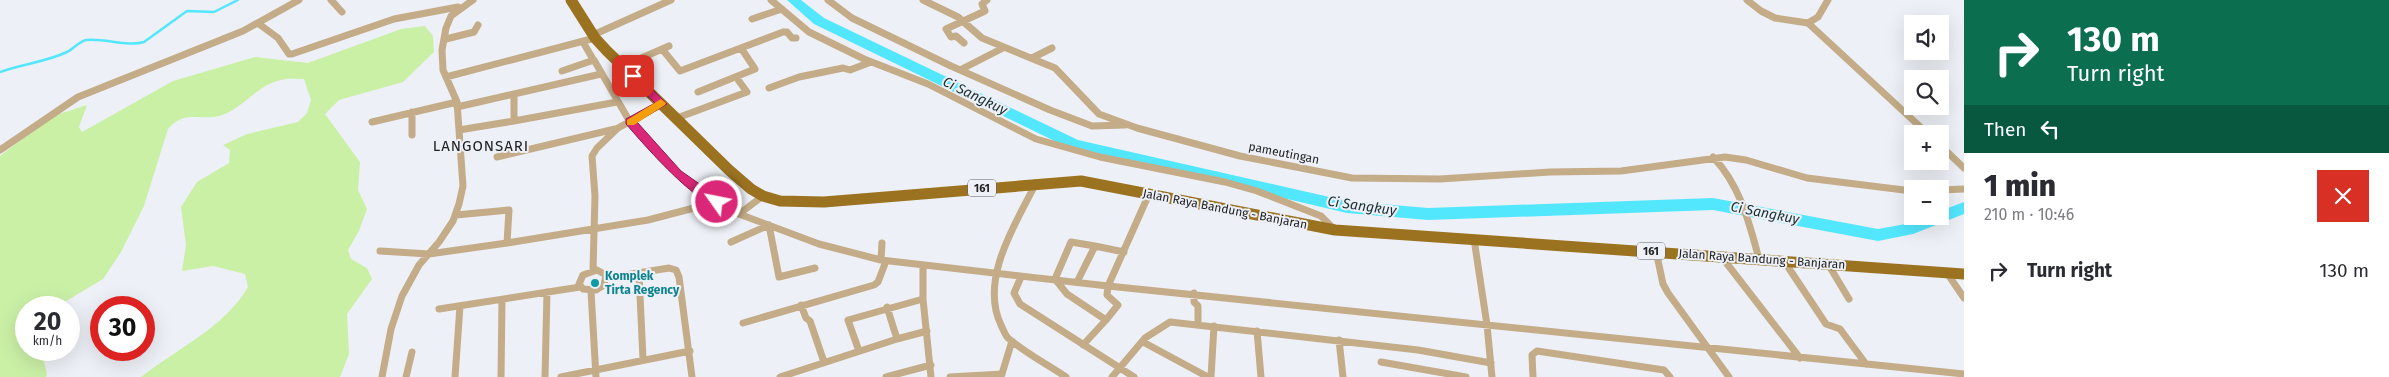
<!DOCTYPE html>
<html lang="en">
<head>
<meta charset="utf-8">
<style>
  body { margin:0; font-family:"Fira Sans",sans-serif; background:#f2f2f3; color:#2b2b33; height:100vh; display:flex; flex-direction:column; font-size:19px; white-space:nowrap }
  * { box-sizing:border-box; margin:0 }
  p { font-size:16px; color:#7c7c81 }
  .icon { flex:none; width:28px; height:28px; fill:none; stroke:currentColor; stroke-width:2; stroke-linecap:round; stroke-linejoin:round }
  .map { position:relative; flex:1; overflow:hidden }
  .side { display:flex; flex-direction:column; background:#fff; width:425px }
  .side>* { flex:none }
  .banner { background:#0b6e4f; color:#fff; overflow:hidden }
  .controls { position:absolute; left:1904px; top:15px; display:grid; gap:10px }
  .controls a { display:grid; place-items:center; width:45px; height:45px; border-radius:0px; background:#fff; box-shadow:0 5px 20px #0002; font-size:25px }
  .speed { position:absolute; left:15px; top:296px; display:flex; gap:10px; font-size:25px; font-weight:700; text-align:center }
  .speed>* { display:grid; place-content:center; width:65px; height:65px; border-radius:50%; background:#fff; box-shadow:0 5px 20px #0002; line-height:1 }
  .speed small { font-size:12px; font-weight:400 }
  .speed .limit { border:8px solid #d22; background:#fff; color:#111 }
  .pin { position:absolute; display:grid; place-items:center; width:42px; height:42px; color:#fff; margin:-21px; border-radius:10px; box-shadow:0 2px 8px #0006 }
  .me { position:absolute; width:55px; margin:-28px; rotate:303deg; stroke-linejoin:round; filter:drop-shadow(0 0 4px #0008) }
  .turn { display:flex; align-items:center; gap:18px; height:105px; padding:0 20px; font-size:22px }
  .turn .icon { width:65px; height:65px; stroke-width:2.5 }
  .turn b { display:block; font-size:35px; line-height:42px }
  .then { display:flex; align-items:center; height:48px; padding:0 20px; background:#0003; gap:10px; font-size:19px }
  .round { display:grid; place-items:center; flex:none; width:52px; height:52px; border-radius:0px; background:#f2f2f3 }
  .head { display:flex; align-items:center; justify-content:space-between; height:85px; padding:0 20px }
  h1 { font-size:30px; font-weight:800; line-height:38px }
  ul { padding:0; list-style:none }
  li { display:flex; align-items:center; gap:15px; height:65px; padding:0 20px }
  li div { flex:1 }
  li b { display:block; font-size:19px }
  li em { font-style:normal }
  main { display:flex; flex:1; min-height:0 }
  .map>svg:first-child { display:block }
</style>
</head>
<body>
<main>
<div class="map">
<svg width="1964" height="377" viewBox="0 0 1964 377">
  <rect width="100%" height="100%" fill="#edf0f6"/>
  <!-- green -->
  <path fill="#caf0a6" d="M425 26 433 36 434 52 403 82 339 100 325 114 360 162 358 190 367 209 359 231 348 250 351 259 367 268 372 279 347 314 349 354 340 377H141C178 348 224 328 248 287L245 274 213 266 182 271 186 245 181 207 197 182 229 163 230 150 223 145 247 134 298 122 307 113 311 100 304 79C296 79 288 78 281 80 255 85 241 113 214 117 194 119 184 111 168 129L144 206 121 252 103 279 56 307 26 308V350H41L47 374 46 377H0V156L50 117 87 105 79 127 82 132 173 81 255 57 308 63 401 29Z"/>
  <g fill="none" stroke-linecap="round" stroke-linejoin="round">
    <!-- stream -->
    <path stroke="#53e7fe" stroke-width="2.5" d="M0 72C22 64 46 62 67 52 73 49 80 41 86 40 105 38 128 47 144 42L187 11 214 12 238 0"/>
    <!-- river -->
    <path fill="#53e7fe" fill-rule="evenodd" d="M787 0H801L824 18 1078 140 1347 201 1428 208 1713 198 1878 229 1911 223 1927 216H1940V211L1964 202V214L1913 234 1878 241 1713 210 1428 220 1347 213 1069 148 814 24Z"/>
    <!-- minor -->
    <path stroke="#c3ac87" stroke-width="7" d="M331 0 342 12
      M771 0 809 32 864 59 928 84 1036 139 1100 157 1225 182 1257 191 1321 216 1334 229
      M828 0 852 18 951 66 1050 110 1092 126 1125 125
      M923 0 958 17 982 38 1055 68 1099 114 1137 128 1240 156 1352 178 1440 179 1550 172 1621 171 1725 157 1746 160 1807 178 1912 191
      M1747 0 1761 11 1775 18 1808 23 1928 134
      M752 19 782 9
      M1808 23 1818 17 1828 0
      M259 24 278 38 289 54H292L394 19 458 7
      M593 35 671 0
      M446 39 474 32 478 25
      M583 42 594 61
      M964 43 956 36 951 37 946 29 985 11 982 4 987 0
      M662 49 680 71 783 32H787L792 38H796
      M1032 58 1052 48
      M623 66 669 46
      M960 70 1003 48
      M562 71 594 60 630 122 661 158 690 185 739 214 819 244 881 260 1108 286 1107 295 1118 305 1106 320
      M446 77 595 38
      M769 88 799 77 843 68 850 70 871 62
      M698 92 755 69 741 48
      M457 107 601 74
      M412 112V135
      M677 118 747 92 736 77
      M514 121 617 102
      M372 122 457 102
      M459 130 514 121V95
      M1940 145 1964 168
      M0 150 78 97 243 31 299 0
      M497 157 615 129
      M1713 157C1740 185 1749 222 1759 259
      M1036 183C1016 223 979 279 1001 325 1003 329 1005 335 1008 338 1025 353 1047 364 1066 377
      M1940 190 1964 189
      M1149 194 1108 286 1964 374
      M739 214 763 196
      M456 215 509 210 507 243
      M1474 239 1487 325 1492 377
      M731 242 769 225 779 277 815 268
      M380 251 429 254 507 243 648 220 717 202
      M1656 251 1663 284 1668 293 1729 377
      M1721 256 1800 358
      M881 260 882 243
      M1784 261 1826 324 1840 329 1866 364
      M1828 264 1849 299
      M923 267V299L931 377
      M593 270 595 196 592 156 597 148 618 128 662 104
      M597 270 606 275 604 285 596 290 583 289 579 284 583 275Z
      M1947 273 1964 298
      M639 274 643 359
      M1021 277 1014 293 1020 304 1134 377
      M607 278 669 268 676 270 679 277 692 377
      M1077 282 1095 246 1124 252
      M591 291 596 377
      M1194 293V302L1198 306V324
      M801 305 806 318 810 321 824 362
      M887 307 897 339 927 331
      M439 309 580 287
      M743 323 874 285 878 282 886 261
      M1257 331 1261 377
      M1339 340 1343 377
      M1143 342 1208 377
      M1083 345 1106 320 1067 294 1055 279 1071 242 1095 246
      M859 351 848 320 923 299
      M1381 362 1466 377
      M382 377 391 329 402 296 419 265 439 242 453 221 459 204 463 186 457 102 443 70 442 50 446 28 451 16 473 0
      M406 377 412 352
      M455 377 460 306
      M501 377 502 300
      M545 377 547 292
      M561 377 690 351
      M780 377 897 339
      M886 377 931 365
      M950 377 1002 374
      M1001 377 1012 341
      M1112 377 1145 338 1170 322 1418 350 1491 363
      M1211 377 1214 326
      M1533 377 1532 355 1537 351 1664 370 1670 377"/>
    <!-- primary -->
    <path stroke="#9b7220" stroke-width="11" d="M571 0 595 38 607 51 729 170 751 189 763 196 780 201 824 202 1081 181 1335 230 1964 274"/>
  </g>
  <!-- route -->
  <path fill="#db2777" stroke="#8e194d" d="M633 73 637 74 667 104 637 122 681 171 721 199 723 202 721 205C701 211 640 140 626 124V119L655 103 630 79 628 76Z"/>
  <!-- slow -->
  <path fill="#f59e0b" d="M661 99 666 103 665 105 634 125H627V120Z"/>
  <!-- markers -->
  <circle fill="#0f9aa8" stroke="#edf0f6" stroke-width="2" cx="595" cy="283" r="5"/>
  <g text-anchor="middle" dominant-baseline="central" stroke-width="4" stroke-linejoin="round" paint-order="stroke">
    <!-- shield labels -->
    <g fill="#edf0f6" stroke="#5e5f62" stroke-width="1">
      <rect x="968" y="179.5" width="28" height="17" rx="4"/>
      <rect x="1637" y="242.5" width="28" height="17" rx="4"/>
    </g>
    <g font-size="11" font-weight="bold" fill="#202123">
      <text x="982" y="188">161</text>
      <text x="1651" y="251">161</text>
    </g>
    <!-- street labels -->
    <g font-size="12" fill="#202123" stroke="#edf0f6">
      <text transform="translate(1284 153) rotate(11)">pameutingan</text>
      <text transform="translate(1225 209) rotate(11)">Jalan Raya Bandung - Banjaran</text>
      <text transform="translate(1762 259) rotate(4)">Jalan Raya Bandung - Banjaran</text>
    </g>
    <!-- culture labels -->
    <g font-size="12" font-weight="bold" fill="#0d838f" stroke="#edf0f6" text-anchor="start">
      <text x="605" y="276">Komplek<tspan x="605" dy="14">Tirta Regency</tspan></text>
    </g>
    <!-- water labels -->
    <g font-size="14" font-style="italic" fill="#172f34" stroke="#edf0f6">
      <text transform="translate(975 96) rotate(26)">Ci Sangkuy</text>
      <text transform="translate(1362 206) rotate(8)">Ci Sangkuy</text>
      <text transform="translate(1765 213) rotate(11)">Ci Sangkuy</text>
    </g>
    <!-- quarter labels -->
    <g font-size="15" letter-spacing="1" fill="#202123" stroke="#edf0f6">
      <text x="481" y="146">LANGONSARI</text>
    </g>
  </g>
</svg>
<div class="controls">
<a><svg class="icon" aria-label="sound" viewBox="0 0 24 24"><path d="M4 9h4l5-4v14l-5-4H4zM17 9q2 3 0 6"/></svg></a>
<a><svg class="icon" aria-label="search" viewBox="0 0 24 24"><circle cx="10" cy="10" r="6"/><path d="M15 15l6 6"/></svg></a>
<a>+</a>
<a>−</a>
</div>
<div class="speed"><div>20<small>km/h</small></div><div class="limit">30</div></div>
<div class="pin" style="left:633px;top:76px;background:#d93025"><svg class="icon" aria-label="arrive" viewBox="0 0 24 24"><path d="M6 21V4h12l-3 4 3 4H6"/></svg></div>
<svg class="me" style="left:717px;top:202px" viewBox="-20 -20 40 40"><circle r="17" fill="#db2777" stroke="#fff" stroke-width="3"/><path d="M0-11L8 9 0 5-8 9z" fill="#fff"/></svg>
</div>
<section class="side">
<div class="banner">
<div class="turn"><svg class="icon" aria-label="right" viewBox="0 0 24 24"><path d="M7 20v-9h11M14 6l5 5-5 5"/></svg><div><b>130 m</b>Turn right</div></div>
<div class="then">Then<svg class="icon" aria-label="left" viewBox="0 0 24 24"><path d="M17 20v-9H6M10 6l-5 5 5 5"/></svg></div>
</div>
<div class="head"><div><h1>1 min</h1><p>210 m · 10:46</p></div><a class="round" style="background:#d93025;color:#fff"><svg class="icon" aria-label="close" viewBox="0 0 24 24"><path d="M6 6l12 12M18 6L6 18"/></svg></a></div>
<ul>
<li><svg class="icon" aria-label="right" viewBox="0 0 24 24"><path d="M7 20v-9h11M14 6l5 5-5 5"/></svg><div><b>Turn right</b></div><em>130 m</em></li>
</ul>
</section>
</main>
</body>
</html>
